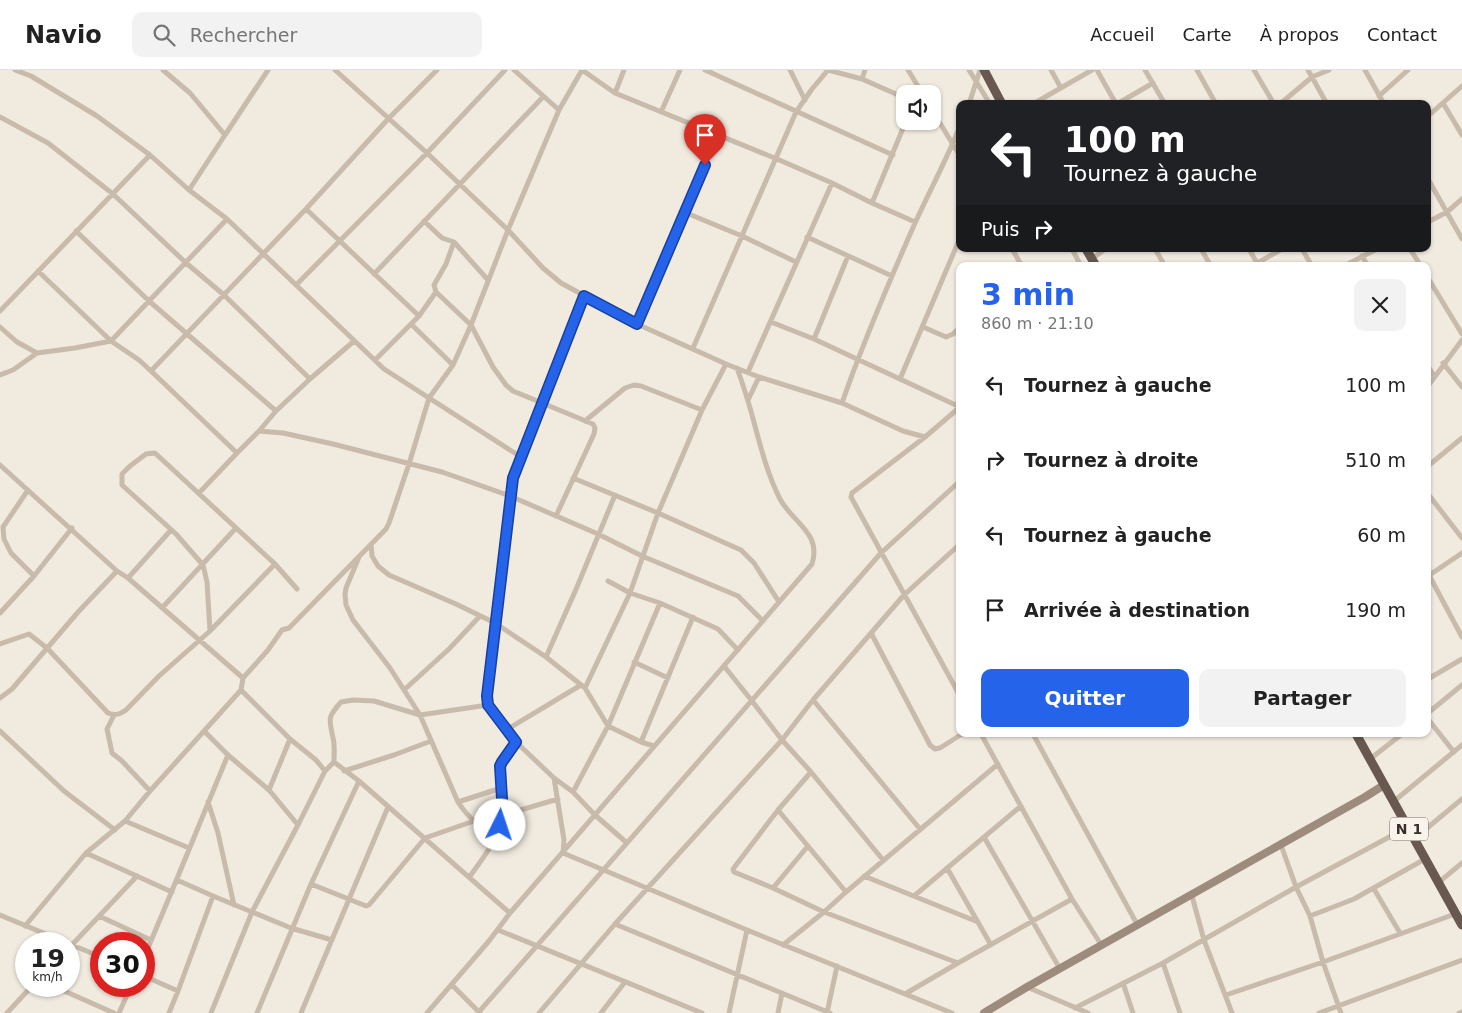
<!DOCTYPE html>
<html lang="fr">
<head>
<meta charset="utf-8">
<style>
  body { margin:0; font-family:"DejaVu Sans",sans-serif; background:#f2f2f2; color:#222; height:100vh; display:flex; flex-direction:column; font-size:19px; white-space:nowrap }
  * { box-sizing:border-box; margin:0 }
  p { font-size:16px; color:#767676 }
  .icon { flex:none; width:28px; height:28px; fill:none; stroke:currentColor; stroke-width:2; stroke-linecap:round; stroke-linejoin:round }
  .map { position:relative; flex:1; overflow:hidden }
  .sheet { position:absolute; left:956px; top:192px; width:475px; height:475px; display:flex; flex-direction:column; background:#fff; border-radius:10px; box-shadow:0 1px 4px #0004 }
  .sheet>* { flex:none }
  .top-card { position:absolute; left:956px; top:30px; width:475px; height:152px; border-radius:10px; box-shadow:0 1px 4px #0004; background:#202124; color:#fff; overflow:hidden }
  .buttons { position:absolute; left:896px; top:15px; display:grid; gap:10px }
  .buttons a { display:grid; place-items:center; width:45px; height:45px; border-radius:10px; background:#fff; box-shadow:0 1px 4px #0004; font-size:25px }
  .speed { position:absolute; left:15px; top:862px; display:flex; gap:10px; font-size:25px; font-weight:700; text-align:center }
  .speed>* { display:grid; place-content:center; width:65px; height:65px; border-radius:50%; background:#fff; box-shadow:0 1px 4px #0004; line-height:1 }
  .speed small { font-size:12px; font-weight:400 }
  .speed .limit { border:8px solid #d22; background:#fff; color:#111 }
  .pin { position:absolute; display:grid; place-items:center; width:42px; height:42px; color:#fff; margin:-51px -21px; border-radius:50% 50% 50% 0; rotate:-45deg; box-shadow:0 0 5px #0007 }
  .pin .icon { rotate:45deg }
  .me { position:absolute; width:55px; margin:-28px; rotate:4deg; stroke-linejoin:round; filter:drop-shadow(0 0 4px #0008) }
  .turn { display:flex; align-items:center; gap:18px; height:105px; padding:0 25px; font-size:22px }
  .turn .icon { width:65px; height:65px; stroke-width:2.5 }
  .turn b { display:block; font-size:35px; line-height:42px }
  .then { display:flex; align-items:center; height:48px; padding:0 25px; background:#0003; gap:10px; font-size:19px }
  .round { display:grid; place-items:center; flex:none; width:52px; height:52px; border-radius:10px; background:#f2f2f2 }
  .summary { display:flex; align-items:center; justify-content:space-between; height:85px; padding:0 25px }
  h1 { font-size:30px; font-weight:700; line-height:38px; color:#2563eb }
  .cta { display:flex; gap:10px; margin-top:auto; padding:10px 25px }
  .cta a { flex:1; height:58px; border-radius:10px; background:#2563eb; color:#fff; font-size:20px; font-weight:700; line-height:58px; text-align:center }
  .cta a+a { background:#f2f2f2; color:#222 }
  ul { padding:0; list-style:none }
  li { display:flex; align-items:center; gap:15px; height:75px; padding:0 25px }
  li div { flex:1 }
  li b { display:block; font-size:19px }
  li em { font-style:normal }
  header { display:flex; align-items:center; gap:30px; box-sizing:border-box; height:70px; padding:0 25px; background:#fff; border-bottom:1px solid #e0e0e0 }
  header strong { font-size:24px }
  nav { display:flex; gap:28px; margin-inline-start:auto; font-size:18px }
  .search { width:350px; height:45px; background:#f2f2f2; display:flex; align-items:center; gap:12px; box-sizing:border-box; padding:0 18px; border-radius:10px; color:#767676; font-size:19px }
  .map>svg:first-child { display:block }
</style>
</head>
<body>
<header>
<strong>Navio</strong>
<div class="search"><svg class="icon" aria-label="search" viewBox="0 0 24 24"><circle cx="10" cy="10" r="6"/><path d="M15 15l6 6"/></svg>Rechercher</div>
<nav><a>Accueil</a><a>Carte</a><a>À propos</a><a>Contact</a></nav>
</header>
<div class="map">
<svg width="1462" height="943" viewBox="0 0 1462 943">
  <rect width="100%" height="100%" fill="#f1eadf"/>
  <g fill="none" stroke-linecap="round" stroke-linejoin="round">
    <!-- minor -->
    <path stroke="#c9bbab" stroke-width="5" d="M15 0 31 6 97 46 150 85 189 120 227 149 384 299 521 387
      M163 0 190 23 225 65 189 120
      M335 0 427 83 508 160 543 198 561 213 637 254 726 294 759 307 842 333 903 361 925 367
      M514 0 559 40
      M582 0 615 23 777 89 832 113 872 133 915 152
      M705 0 893 85
      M790 0 805 30
      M908 0 919 18 917 24
      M969 0 990 34
      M1051 0 1061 18
      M1097 0 1116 34
      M1145 0 1165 34
      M1197 0 1216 34
      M1254 0 1274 34
      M1308 0 1327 34
      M1365 0 1384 34
      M862 9 865 0
      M615 23 624 0
      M1379 26 1408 0
      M1443 33 1462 65
      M969 34 980 0
      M1033 34 1092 0
      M1117 34 1153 13
      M1280 34 1312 7 1329 0
      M932 40 960 86
      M661 42 680 0
      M1428 46 1462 16
      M0 47 48 73 113 124 185 192 224 225 310 309 354 271
      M225 65 268 0
      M1428 109 1462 169
      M872 133 906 51
      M306 139 419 246
      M684 142 742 166 796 192
      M424 151 442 168 454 172 488 210
      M1428 152 1447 142 1462 129
      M76 161 149 231 276 341
      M807 167 892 206
      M454 172 446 194 434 215 436 222 471 255 493 297 506 315 513 321 593 354 595 358 594 364 556 446
      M1012 179 1022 196
      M1072 179 1081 196
      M1155 179 1165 196
      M1201 179 1211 196
      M1249 179 1257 193
      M1302 179 1312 196
      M1410 179 1421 196
      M1362 186 1368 196
      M1092 189 1105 179
      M1252 196 1282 179
      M1344 196 1377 179
      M38 201 111 271 139 290 151 301 306 139 389 48 437 0
      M374 204 543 27
      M1428 208 1462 264
      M296 215 427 83 505 0
      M584 226 513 407 486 630 488 635 516 672 554 708 573 722 595 745 627 773
      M0 241 150 85
      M771 252 814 269 960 337
      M411 254 453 295
      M637 254 718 64
      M0 257 17 272 37 283 75 278 111 271 227 149
      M923 257 946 267 953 264 960 257
      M814 269 848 186
      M693 278 796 42 812 19 828 0 862 9 905 28
      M375 290 419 246 436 222
      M1443 293 1462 317
      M1428 296 1434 306
      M151 301 237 383 259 361 283 363 333 374 442 402 510 426 598 464 642 486 738 526 763 551
      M748 302 832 113
      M0 305 13 300 37 283
      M900 309 960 168
      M1428 316 1462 270
      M748 330 759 307
      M842 333C863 272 889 212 915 153 930 120 947 89 960 56
      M960 337 925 367 852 423 851 427 960 626
      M585 351 625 318 634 315 641 316 702 340
      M259 361 276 341 310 309
      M0 395 117 501 128 508 243 608
      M1428 396 1462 368
      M573 408 658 443 741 480 754 493 779 532
      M28 420 3 457 4 469 11 483 34 506
      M199 423 237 383
      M1428 424 1462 468
      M371 474 372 486 378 496 389 505 456 534 495 553 546 587 585 618 608 656 641 672 654 676
      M1462 483 1431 504 1430 507 1462 567
      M359 487 346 518 345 524 346 535 353 550 390 598 420 645 458 732C469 749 479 756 496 766
      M128 508 171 460
      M608 511 630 523 660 533 718 559 738 580
      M162 538 236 458
      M0 543 34 506 72 458
      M210 561 207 512 203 495 176 464 122 415V404L130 396 146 384 155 383 275 494 297 519
      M871 563 930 675 935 679 940 678 962 664
      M0 574 29 564 47 578 108 643C116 646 120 644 126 640L159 606 210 561 275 494
      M546 587 577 517 615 425
      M634 592 668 608
      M724 596 752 631 782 670 811 702 883 790
      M1428 609 1462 589
      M585 618 630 523 658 443 702 340 726 294
      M241 620 290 669 316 690 325 701
      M404 620 449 579 480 546
      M0 628 12 619 79 541 117 501
      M813 630 920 759
      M1428 643 1462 615
      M114 645 107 659 112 683 122 691 150 721
      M1428 649 1454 682
      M506 660 581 615
      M0 661 64 721 115 760
      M204 661 228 685 269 720 298 755
      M981 664 1072 829 1102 876
      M1033 664 1138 856
      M641 672 693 547
      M1370 689 1402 664
      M334 692C334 684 335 675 333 668 329 648 327 648 341 632L353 630 374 631 420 645 488 635
      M344 701 394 685 431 671
      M811 702 778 740 733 799 734 802 773 818 824 842 958 893
      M554 708 564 770 563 783
      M269 720 290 669
      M573 722 608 656 660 533
      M208 732 218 763 234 835
      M458 732 501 718
      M1393 732 1462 675
      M778 740 846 822
      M503 745 558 729
      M125 751 189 778
      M984 767 1060 899
      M1414 769 1462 729
      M1281 775 1296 817 1310 846 1323 892 1341 943
      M563 783 747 860 952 943
      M947 798 991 875
      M470 806C482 790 502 764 503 743 503 728 500 712 500 696L501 691 516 672
      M864 806 978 852
      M177 810 213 826 291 858 332 870
      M1438 813 1462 793
      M311 814 366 836 369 835 425 768 474 751
      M773 818 808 776
      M1374 819 1400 863
      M172 822 86 783 125 751 150 721 241 620 243 608 268 580 282 560 289 558 386 459 389 453 409 394 429 328 453 295 471 255 508 160 559 40 582 0
      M914 826 1021 736
      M1192 826 1204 870 1232 943
      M0 845 101 887
      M99 846 151 870
      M1310 846 1354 829 1425 789
      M615 854 830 943
      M25 856 86 783
      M498 860 702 943
      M783 875 824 842 846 822 998 694
      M69 878 137 806
      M144 887C173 820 200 752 228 685
      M1163 893 1180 943
      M144 906 178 921
      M1123 913 1133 943
      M452 915 480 943
      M53 916 114 943
      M1027 917 1088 943
      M905 924 958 893 1072 829
      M1226 925 1323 892 1455 844
      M1075 938 1163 893 1296 817 1408 757
      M7 943 32 916
      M119 943 131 916
      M169 943 178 921 213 826
      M211 943 252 842 298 755 325 701 334 692 359 711 510 843
      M257 943 311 814 359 711
      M301 943 388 737
      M427 943 489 871 510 843 812 494C822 463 792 452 780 429 768 405 762 382 755 356 750 337 744 317 737 298
      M478 943 881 483 960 411
      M539 943 615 854 782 670 813 630 904 525 960 474
      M601 943 625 912
      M729 943 747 860
      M778 943 782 923
      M827 943 837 896
      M1319 943 1462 890
      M1459 943 1462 942"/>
    <!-- secondary -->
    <path stroke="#9d8b7d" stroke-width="8" d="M984 943 1027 917 1365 727 1384 715"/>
    <!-- trunk -->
    <path stroke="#68584f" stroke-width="9" d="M984 0 1002 34
      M1086 179 1096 196
      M1356 664 1462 855"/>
  </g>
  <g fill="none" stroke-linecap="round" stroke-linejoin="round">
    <defs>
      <path id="route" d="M500 755 503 745 500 696 502 692 516 672 488 635 487 626 513 408 584 226 637 254 705 95"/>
    </defs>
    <!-- route casing -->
    <use href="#route" stroke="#184099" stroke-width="12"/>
    <!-- route -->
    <use href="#route" stroke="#2563eb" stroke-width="9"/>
  </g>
  <g text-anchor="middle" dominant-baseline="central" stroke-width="4" stroke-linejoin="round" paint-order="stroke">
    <!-- shield labels -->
    <rect fill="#f9f4eb" stroke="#716a64" stroke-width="1" x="1390" y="747.5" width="38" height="23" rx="4"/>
    <g font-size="14" font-weight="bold" fill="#372f2a">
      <text x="1409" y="759">N 1</text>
    </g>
  </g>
</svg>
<div class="buttons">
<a><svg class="icon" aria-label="sound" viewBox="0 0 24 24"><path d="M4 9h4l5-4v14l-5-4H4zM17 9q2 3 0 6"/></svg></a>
</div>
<div class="speed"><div>19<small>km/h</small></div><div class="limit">30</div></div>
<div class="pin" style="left:705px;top:95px;background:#d93025"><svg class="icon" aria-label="arrive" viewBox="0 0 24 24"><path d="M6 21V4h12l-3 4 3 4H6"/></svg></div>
<svg class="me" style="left:500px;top:755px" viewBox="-20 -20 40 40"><circle r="19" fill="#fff"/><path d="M0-13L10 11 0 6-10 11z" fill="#2563eb"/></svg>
<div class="top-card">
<div class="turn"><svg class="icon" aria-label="left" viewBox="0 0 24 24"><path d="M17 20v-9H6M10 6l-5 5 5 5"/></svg><div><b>100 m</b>Tournez à gauche</div></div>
<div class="then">Puis<svg class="icon" aria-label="right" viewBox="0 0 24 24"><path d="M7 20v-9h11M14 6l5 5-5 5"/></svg></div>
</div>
<section class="sheet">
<div class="summary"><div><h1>3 min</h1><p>860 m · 21:10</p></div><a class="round"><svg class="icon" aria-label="close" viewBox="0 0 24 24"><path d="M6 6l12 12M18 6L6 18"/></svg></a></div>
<ul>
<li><svg class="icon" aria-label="left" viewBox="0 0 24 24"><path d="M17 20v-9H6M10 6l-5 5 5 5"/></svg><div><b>Tournez à gauche</b></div><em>100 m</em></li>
<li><svg class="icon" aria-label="right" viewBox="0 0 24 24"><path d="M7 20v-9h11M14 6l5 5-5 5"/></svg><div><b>Tournez à droite</b></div><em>510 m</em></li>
<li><svg class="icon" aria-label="left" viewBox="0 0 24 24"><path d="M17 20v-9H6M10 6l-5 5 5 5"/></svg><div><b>Tournez à gauche</b></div><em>60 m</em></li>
<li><svg class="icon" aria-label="arrive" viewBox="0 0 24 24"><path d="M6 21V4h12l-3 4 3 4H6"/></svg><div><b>Arrivée à destination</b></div><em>190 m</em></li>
</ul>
<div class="cta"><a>Quitter</a><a>Partager</a></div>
</section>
</div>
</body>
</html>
